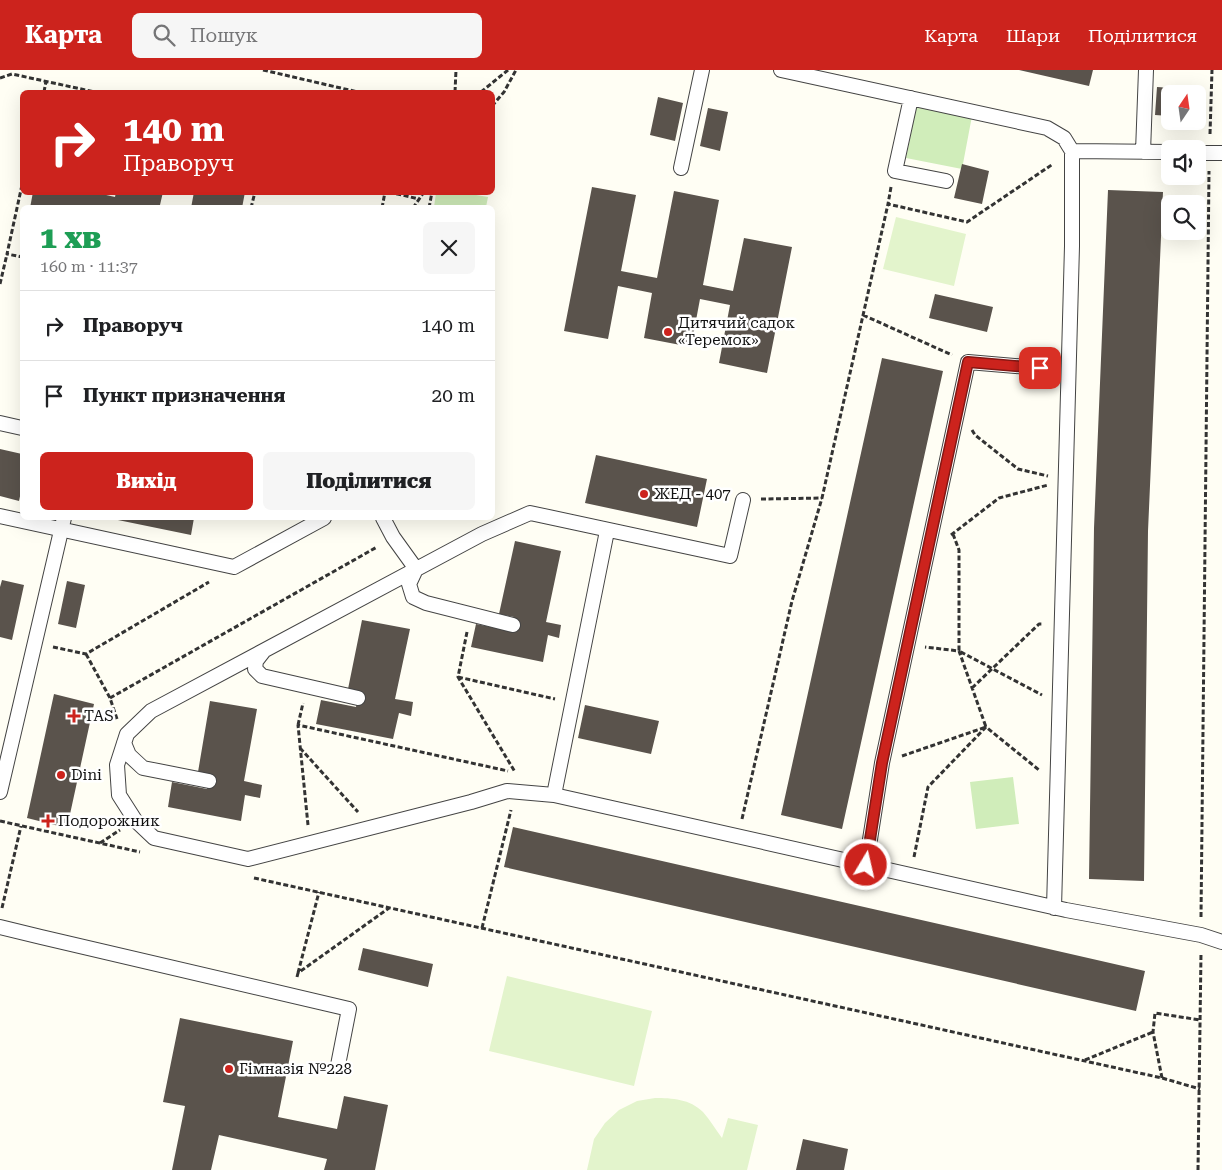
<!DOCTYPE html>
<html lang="uk">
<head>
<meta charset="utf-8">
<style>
  body { margin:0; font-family:"Roboto Serif",serif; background:#f6f6f6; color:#202124; height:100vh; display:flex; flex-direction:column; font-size:19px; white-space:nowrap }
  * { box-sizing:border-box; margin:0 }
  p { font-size:16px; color:#757577 }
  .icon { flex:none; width:28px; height:28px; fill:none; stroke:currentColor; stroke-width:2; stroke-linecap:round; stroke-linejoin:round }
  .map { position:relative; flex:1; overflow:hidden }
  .drawer { position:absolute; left:20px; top:135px; width:475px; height:315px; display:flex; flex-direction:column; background:#fff; border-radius:8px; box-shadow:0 5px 20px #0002 }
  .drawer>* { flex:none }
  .top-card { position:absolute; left:20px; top:20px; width:475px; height:105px; border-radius:8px; box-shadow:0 5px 20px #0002; background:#cc231d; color:#fff; overflow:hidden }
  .needle { width:32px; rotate:13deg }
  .buttons { position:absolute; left:1161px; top:15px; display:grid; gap:10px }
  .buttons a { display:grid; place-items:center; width:45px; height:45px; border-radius:8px; background:#fff; box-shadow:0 5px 20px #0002; font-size:25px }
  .pin { position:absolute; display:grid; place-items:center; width:42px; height:42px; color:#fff; margin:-21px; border-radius:10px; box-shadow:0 2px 8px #0006 }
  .me { position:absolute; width:55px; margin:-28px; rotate:9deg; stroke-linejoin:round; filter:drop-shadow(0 0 4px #0008) }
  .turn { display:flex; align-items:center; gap:18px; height:105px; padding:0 20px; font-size:22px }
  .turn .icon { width:65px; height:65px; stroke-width:2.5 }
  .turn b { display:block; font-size:35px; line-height:42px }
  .round { display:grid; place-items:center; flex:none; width:52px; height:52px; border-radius:8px; background:#f6f6f6 }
  .headline { display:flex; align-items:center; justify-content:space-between; height:85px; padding:0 20px }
  h1 { font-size:30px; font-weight:800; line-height:38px; color:#1e9e55 }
  .button { display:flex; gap:10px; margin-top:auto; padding:10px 20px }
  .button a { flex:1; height:58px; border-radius:8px; background:#cc231d; color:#fff; font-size:20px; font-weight:800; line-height:58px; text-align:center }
  .button a+a { background:#f6f6f6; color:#202124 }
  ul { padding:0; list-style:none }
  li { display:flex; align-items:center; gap:15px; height:70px; padding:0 20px; border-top:1px solid #e0e0e0 }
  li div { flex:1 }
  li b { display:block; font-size:19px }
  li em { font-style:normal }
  header { display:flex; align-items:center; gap:30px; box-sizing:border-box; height:70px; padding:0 25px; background:#cc231d; color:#fff }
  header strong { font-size:24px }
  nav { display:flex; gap:28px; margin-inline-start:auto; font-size:18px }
  .search { width:350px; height:45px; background:#f6f6f6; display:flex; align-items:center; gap:12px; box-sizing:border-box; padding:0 18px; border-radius:8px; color:#757577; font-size:19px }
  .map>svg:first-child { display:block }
</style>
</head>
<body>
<header>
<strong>Карта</strong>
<div class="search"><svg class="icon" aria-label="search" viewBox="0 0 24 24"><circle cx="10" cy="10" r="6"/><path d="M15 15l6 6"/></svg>Пошук</div>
<nav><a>Карта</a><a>Шари</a><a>Поділитися</a></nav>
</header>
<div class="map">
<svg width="1222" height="1100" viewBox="0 0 1222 1100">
  <rect width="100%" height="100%" fill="#fffef4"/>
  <!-- green -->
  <path fill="#d0edba" d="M917 35 972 46 962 99 906 88Z
    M436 123H464L488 127 486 137H434Z
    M1013 707 1019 754 976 759 970 712Z"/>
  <!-- pitch -->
  <path fill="#e3f4cc" d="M896 147 966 164 954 216 883 199Z
    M507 906 652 941 634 1016 489 981Z
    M655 1028C672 1028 690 1029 703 1042 710 1050 716 1060 722 1068L728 1048 758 1055 747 1100H587L594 1069 605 1053 619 1040 637 1031Z"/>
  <!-- building -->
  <path fill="#5a534c" d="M1019 0H1093L1089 16Z
    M1157 17 1188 19V24H1170V46L1155 45Z
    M658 27 683 33 675 71 650 65Z
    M708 38 728 42 720 81 700 76Z
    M962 94 989 101 982 134 954 128Z
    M592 117 636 125 621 201 657 208 674 121 719 130 703 215 733 221 744 168 792 177 767 303 719 293 730 235 700 229 691 277 644 268 652 223 618 216 608 269 564 261Z
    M1108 120 1163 122 1148 461 1144 811 1089 809 1094 458Z
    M33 122H93L115 127 116 122H163L160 135 169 137V138H84L76 136V138H30Z
    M194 122H245L242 138H191Z
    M935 224 993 237 987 262 929 248Z
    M882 288 943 301 842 759 781 745Z
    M0 379 22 384V417L19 431 0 426Z
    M596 385 707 409 697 457 585 433Z
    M113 448H194L191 465 113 449Z
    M515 471 561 481 546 552 561 555 559 568 548 565 543 592 471 577 476 554 511 561 514 547 499 544Z
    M2 510 24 515 12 570 0 567V517Z
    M67 511 85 515 76 558 58 554Z
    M362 550 410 559 395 629 413 632 411 646 399 643 393 669 316 654 321 630 356 637 359 621 348 619Z
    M54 624 94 634 67 758 27 748Z
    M210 631 257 639 244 711 262 715 260 728 245 725 241 751 168 737 172 712 207 719 210 704 198 702Z
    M585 635 659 651 651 684 578 668Z
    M513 757 1145 901 1136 941 504 797Z
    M363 878 433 894 428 917 358 900Z
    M180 948 293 971 278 1047 337 1059 344 1026 388 1035 375 1100H324L327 1089 219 1065 211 1100H172L185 1036 163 1032Z
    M803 1069 848 1079 844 1100H796Z"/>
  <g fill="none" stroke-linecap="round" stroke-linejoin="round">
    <defs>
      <path id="lane" d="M781 0 1047 58 1064 68 1072 81V176L1054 838
        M911 28 895 101 946 111
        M1072 81 1170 82
        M1143 82 1146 0
        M1198 83H1222
        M681 98 702 0
        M0 353 22 358
        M743 430 730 486 530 443 482 464 151 641 127 664 117 695 119 725 135 750 154 768 248 789 471 732 507 721 554 725 1066 840 1201 865 1222 872
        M0 446 234 497 324 448
        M383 448 393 467 416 499 409 514 413 527 426 533 513 555
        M263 582 256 591 255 599 262 606 358 628
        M124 673 129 685 143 698 209 711
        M0 722 64 448
        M554 725 607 461
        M866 795 882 693 968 292 1040 298
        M0 857 41 867 349 939 338 995"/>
    </defs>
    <!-- lane casing -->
    <use href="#lane" stroke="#444" stroke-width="16"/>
    <!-- path -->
    <path stroke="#333" stroke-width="3" stroke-dasharray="5 2.5" stroke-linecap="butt" d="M263 0 358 22
      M0 8 12 4 95 22
      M44 22 46 11
      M455 22 456 0
      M481 22 508 0
      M492 36 504 22 516 0
      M1210 64 1212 0
      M22 115 7 184 22 187
      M891 117 888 134 967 152 1053 94
      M389 122 419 129
      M251 138 255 122
      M382 138 385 122
      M413 138 424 122
      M429 138 432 122
      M0 214 7 184
      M863 245 952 285
      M972 360 975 365 1018 399 1048 406
      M761 429 822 428
      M953 464 959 480V581L1042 625
      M951 465 999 428 1048 415
      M467 562 458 607 515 702
      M53 577 86 584 209 512
      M86 584 110 628 117 649
      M458 607 555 629
      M972 618 1039 554H1043
      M110 628 377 477
      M298 655 303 633
      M300 678 358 742
      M902 686 986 657 959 581 925 577
      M742 749 792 531 822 428 888 134
      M0 751 140 782
      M308 755 298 655 508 701
      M100 773 120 760
      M914 787 928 717 986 657 1039 700
      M254 808 1162 1008 1200 1019
      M2 838 21 756
      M1201 847 1209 101
      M482 858 511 740
      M298 903 319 822
      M297 907 298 903 389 838
      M1085 990 1153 962
      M1162 1008 1153 962 1155 943 1200 950
      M1198 1100 1201 883"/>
    <!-- lane -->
    <use href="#lane" stroke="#fff" stroke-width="14"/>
  </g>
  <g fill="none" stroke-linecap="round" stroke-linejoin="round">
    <defs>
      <path id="route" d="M866 795 882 693 968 292 1040 298"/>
    </defs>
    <!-- route casing -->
    <use href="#route" stroke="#851713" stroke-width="12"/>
    <!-- route -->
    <use href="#route" stroke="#cc231d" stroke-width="9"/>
  </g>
  <!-- markers -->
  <g fill="#cc231d" stroke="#fff" stroke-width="2">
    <circle cx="668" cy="262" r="5"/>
    <circle cx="644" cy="424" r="5"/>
    <path d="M71.5 638.5h5v5h5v5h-5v5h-5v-5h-5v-5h5z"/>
    <circle cx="61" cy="705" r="5"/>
    <path d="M45.5 743.5h5v5h5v5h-5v5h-5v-5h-5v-5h5z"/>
    <circle cx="229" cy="999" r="5"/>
  </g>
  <g text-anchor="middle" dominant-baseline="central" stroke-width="5" stroke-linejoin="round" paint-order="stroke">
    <!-- poi labels -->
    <g font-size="15" fill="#111" stroke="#fff" text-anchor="start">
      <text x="678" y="253">Дитячий садок<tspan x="678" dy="17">«Теремок»</tspan></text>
      <text x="654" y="424">ЖЕД - 407</text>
      <text x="84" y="646">TAS</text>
      <text x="71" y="705">Dini</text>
      <text x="58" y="751">Подорожник</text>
      <text x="239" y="999">Гімназія №228</text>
    </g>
  </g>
</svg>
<div class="buttons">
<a><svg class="needle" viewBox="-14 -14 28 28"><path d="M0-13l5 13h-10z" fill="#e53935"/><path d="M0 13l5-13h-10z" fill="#757577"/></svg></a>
<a><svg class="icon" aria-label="sound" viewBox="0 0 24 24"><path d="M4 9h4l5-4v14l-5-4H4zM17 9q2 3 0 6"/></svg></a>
<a><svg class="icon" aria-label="search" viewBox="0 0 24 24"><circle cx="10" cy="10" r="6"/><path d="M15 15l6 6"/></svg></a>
</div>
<div class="pin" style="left:1040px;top:298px;background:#d93025"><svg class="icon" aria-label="arrive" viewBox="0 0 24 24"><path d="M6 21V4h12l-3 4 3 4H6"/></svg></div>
<svg class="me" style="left:866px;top:795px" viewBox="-20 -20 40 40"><circle r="17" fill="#cc231d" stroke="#fff" stroke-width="3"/><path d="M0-11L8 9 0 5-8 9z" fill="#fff"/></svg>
<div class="top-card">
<div class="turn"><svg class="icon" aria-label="right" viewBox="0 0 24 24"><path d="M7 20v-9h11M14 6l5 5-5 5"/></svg><div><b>140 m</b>Праворуч</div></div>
</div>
<section class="drawer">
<div class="headline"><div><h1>1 хв</h1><p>160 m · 11:37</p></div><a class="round"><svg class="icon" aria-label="close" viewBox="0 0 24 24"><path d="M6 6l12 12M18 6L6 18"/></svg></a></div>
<ul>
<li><svg class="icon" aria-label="right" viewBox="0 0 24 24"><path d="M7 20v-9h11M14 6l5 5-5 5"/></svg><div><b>Праворуч</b></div><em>140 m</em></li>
<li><svg class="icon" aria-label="arrive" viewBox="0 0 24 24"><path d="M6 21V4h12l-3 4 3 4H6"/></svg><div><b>Пункт призначення</b></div><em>20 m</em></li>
</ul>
<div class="button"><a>Вихід</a><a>Поділитися</a></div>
</section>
</div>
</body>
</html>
